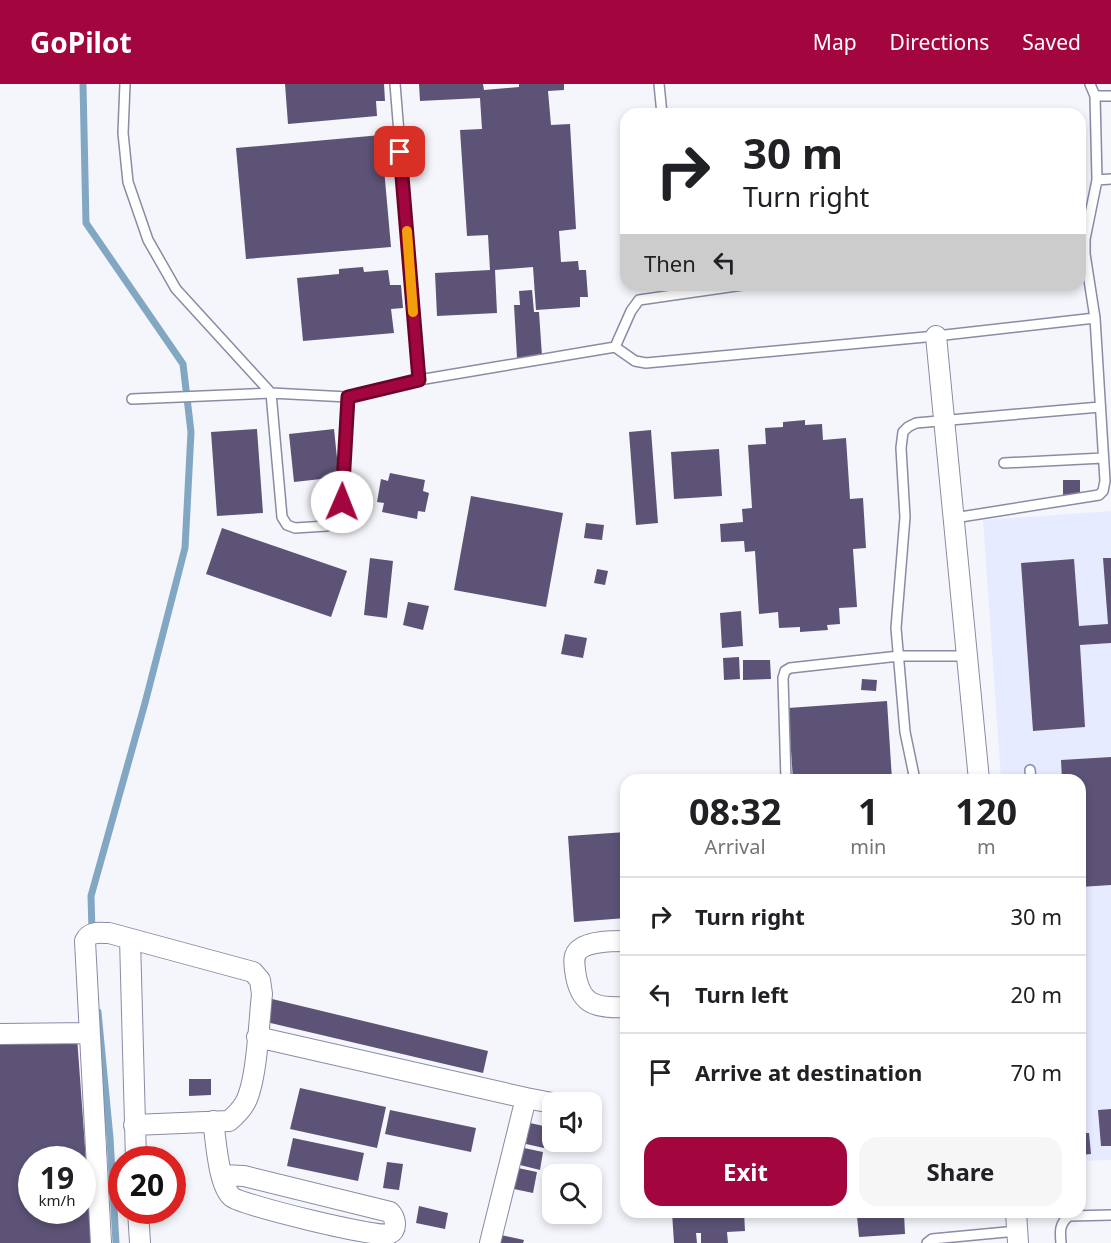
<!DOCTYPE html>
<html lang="en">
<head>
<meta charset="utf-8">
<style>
  body { margin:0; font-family:"Noto Sans",sans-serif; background:#f6f6f6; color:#202124; height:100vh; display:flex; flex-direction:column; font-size:22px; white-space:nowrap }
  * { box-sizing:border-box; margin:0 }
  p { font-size:20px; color:#757577 }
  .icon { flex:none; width:33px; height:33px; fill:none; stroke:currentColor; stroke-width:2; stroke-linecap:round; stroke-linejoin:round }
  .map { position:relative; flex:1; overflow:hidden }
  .details { position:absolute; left:620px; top:690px; width:466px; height:444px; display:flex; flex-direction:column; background:#fff; border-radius:18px; box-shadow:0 3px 9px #0003 }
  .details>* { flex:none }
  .hud { position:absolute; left:620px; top:24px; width:466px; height:183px; border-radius:18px; box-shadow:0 3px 9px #0003; background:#fff; color:#202124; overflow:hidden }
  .tools { position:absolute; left:542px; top:1008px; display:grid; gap:12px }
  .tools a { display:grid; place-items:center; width:60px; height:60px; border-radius:12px; background:#fff; box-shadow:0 3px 9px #0003; font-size:30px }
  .speed { position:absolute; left:18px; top:1062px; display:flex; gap:12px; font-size:30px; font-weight:700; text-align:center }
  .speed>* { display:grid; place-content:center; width:78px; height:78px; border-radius:50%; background:#fff; box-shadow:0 3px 9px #0003; line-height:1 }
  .speed small { font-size:15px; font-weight:400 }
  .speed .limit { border:9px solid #d22; background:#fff; color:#111 }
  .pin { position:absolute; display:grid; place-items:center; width:51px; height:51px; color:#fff; margin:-26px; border-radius:12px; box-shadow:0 3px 9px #0006 }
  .me { position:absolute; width:66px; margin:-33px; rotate:1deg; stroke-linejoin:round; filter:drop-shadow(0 0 4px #0008) }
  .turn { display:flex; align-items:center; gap:21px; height:126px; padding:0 24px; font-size:27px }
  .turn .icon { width:78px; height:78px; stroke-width:2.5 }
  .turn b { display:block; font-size:42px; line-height:51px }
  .then { display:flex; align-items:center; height:57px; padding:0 24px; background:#0003; gap:12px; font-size:22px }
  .eta { display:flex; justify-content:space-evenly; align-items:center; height:102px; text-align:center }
  .eta b { font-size:36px; font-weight:700; line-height:42px }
  .primary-button { display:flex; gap:12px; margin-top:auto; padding:12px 24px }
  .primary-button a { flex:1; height:69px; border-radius:18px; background:#a3063e; color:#fff; font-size:24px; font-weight:700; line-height:69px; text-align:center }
  .primary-button a+a { background:#f6f6f6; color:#202124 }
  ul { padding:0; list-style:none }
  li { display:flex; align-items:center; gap:18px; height:78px; padding:0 24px; border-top:2px solid #e0e0e0 }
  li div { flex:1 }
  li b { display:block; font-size:22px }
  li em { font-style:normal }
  header { display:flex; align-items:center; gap:36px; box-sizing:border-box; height:84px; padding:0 30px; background:#a3063e; color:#fff }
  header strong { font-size:28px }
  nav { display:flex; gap:33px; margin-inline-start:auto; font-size:21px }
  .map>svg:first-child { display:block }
</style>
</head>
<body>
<header>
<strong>GoPilot</strong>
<nav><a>Map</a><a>Directions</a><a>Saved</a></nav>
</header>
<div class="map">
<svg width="1111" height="1159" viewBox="0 0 1111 1159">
  <rect width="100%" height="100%" fill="#f5f6fb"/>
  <!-- built -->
  <path fill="#e7ebff" d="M1111 427V1076L1080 1077V696H1001L983 436Z"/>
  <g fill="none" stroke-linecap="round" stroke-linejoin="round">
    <!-- stream -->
    <path stroke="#82a7c3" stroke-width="7" d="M83 0 86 139 183 280 191 348 185 464 145 619 91 812 92 848
      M98 928 110 1054 116 1159"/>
  </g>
  <!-- building -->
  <path fill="#5d5377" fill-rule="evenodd" d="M285 0H384L385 17H376L377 32 288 40Z
    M419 0H483L484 6 519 3V0H564V6L548 7 551 41 570 40 576 145 559 147 561 178 578 177 579 186H586L588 213H580V223L536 226 533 183 495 186 497 229 437 232 435 189 490 186 488 151 467 152 460 46 482 45 480 14 420 17Z
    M381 51 391 163 246 175 236 64Z
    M363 183 364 188 388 186 390 201H401L403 224 391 225 394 249 303 257 297 194 339 190V185Z
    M532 206 534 228H539L542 272 517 274 514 221H520L519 207Z
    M805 336V341L822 340 823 356 846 354 850 415 863 414 866 464 853 465 857 523 839 524 840 540 827 541 828 546 800 548V543L779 544 778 528 759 530 755 467 745 468 744 457 721 458 720 440 743 438 742 425 752 424 748 361 766 360 765 344 783 343V338Z
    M257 345 263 429 217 432 211 348Z
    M334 345 339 393 294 398 289 350Z
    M651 346 658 439 636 441 629 348Z
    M719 365 722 412 674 415 671 368Z
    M390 389 425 396 423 407 429 409 425 428 418 427 417 435 382 428 384 419 377 418 381 395 388 397Z
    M1063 396H1080V412L1063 413Z
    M471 412 563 429 546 523 454 506Z
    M586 439 604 441 602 456 584 454Z
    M222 444 347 487 331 533 206 490Z
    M370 474 393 477 387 534 364 531Z
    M1103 474H1111V559L1080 561 1085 643 1033 647 1021 479 1074 475 1079 542 1108 540Z
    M597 485 608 487 605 501 594 499Z
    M408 518 429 522 423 546 403 541Z
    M741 527 743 562 722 564 720 529Z
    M565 550 587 554 583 574 561 570Z
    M739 573 740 595 724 596 723 574Z
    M743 576H770L771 595 743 596Z
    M862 595 877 596 876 607 861 606Z
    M887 617 892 696H793L788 624Z
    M1111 673V801L1080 803V696H1062L1061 676Z
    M626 748V834L574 838 568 752Z
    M268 914 488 967 483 989 262 937Z
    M77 953 92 1159H0V958ZM32 1076H82V1126H32Z
    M1080 976H1082L1086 1037 1080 1038Z
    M189 995H211V1011L189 1012Z
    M300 1004 386 1023 377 1064 290 1045Z
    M1111 1025V1062H1101L1098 1026Z
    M390 1026 476 1044 471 1068 385 1050Z
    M530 1039 548 1043 544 1064 526 1060Z
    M1080 1049H1089L1091 1070 1080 1071Z
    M293 1054 364 1069 358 1097 287 1082Z
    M524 1064 543 1068 540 1086 520 1081Z
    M387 1078 403 1080 399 1106 383 1104Z
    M518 1084 537 1088 533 1109 514 1105Z
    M419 1122 448 1129 445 1145 416 1139Z
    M672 1128H744L745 1147 727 1148 728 1159H701V1149H696L697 1159H674Z
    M904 1129 905 1150 859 1153 857 1132Z
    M501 1151 524 1156 523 1159H499Z"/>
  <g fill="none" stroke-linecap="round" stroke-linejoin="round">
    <defs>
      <path id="lane" d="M125 0 123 49 128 98 148 156 176 205 271 309 348 313 419 296 615 263 635 277 646 279 936 252 1095 234
        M395 0 419 296
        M659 0 662 30
        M1095 12H1111
        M1097 96 1111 95
        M615 263 631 227 639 216 743 201
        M132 315 271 309 282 433 287 441 295 444 327 442 336 434 342 418 348 313
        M1004 379 1103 374
        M954 434 1099 411 1103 407 1105 397 1095 234 1085 170V155L1097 96 1095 12 1090 0
        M1030 686 1031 696
        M786 696 783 594 785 587 790 584 899 572H967
        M915 696 905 648 896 544 905 433 901 364 903 348 908 343 916 339 1100 323
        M927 1159 932 1155 1017 1147
        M1061 1159C1060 1148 1059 1140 1069 1132L1111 1131"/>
      <path id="street" d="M936 252 979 696
        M130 855 136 1076
        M626 857C613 857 590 857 580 865 573 870 574 878 575 886 579 919 593 925 626 923
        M0 950 89 949
        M257 953 526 1014 490 1159
        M526 1014 552 1019
        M213 1037C216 1055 218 1101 232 1113 242 1121 376 1154 388 1150 399 1147 395 1133 390 1128L244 1092 222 1091
        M138 1126 140 1159
        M1016 1128 1018 1159
        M101 1159 85 857C90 847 98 849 109 849L253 888 260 896 262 910C259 937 257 998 245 1019 241 1026 235 1032 229 1037L134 1041"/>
    </defs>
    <!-- lane casing -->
    <use href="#lane" stroke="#888ca4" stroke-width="12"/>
    <!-- street casing -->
    <use href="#street" stroke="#888ca4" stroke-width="22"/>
    <!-- lane -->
    <use href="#lane" stroke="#fff" stroke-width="9"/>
    <!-- street -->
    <use href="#street" stroke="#fff" stroke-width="20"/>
  </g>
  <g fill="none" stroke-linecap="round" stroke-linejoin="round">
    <defs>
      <path id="route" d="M342 418 348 313 419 296 400 68"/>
    </defs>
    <!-- route casing -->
    <use href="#route" stroke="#6a0428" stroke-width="15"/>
    <!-- route -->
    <use href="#route" stroke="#a3063e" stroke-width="10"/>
    <!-- slow -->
    <path stroke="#f59e0b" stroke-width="10" d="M407 147 413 228"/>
  </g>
</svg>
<div class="tools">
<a><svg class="icon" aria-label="sound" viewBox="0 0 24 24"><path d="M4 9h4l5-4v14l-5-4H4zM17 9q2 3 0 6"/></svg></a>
<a><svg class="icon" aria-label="search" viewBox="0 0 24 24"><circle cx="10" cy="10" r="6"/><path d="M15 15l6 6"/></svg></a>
</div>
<div class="speed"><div>19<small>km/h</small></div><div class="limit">20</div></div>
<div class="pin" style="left:400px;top:68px;background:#d93025"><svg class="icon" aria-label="arrive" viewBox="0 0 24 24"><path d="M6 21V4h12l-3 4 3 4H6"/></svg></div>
<svg class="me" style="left:342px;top:418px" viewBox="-20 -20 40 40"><circle r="19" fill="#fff"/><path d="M0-13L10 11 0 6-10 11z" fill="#a3063e"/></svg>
<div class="hud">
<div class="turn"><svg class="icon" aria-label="right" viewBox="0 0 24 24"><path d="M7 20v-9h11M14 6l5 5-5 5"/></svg><div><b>30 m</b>Turn right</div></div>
<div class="then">Then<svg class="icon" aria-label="left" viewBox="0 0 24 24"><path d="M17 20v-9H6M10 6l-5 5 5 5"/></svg></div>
</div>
<section class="details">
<div class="eta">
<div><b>08:32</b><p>Arrival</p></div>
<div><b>1</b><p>min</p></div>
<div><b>120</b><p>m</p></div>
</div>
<ul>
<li><svg class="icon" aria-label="right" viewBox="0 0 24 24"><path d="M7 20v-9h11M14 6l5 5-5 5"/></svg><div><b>Turn right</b></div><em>30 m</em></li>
<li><svg class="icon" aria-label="left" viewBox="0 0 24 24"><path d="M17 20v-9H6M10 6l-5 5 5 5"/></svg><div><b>Turn left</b></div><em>20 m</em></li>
<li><svg class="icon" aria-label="arrive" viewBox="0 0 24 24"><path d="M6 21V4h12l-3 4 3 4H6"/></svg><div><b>Arrive at destination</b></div><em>70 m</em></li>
</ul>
<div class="primary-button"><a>Exit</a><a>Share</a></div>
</section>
</div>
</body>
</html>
